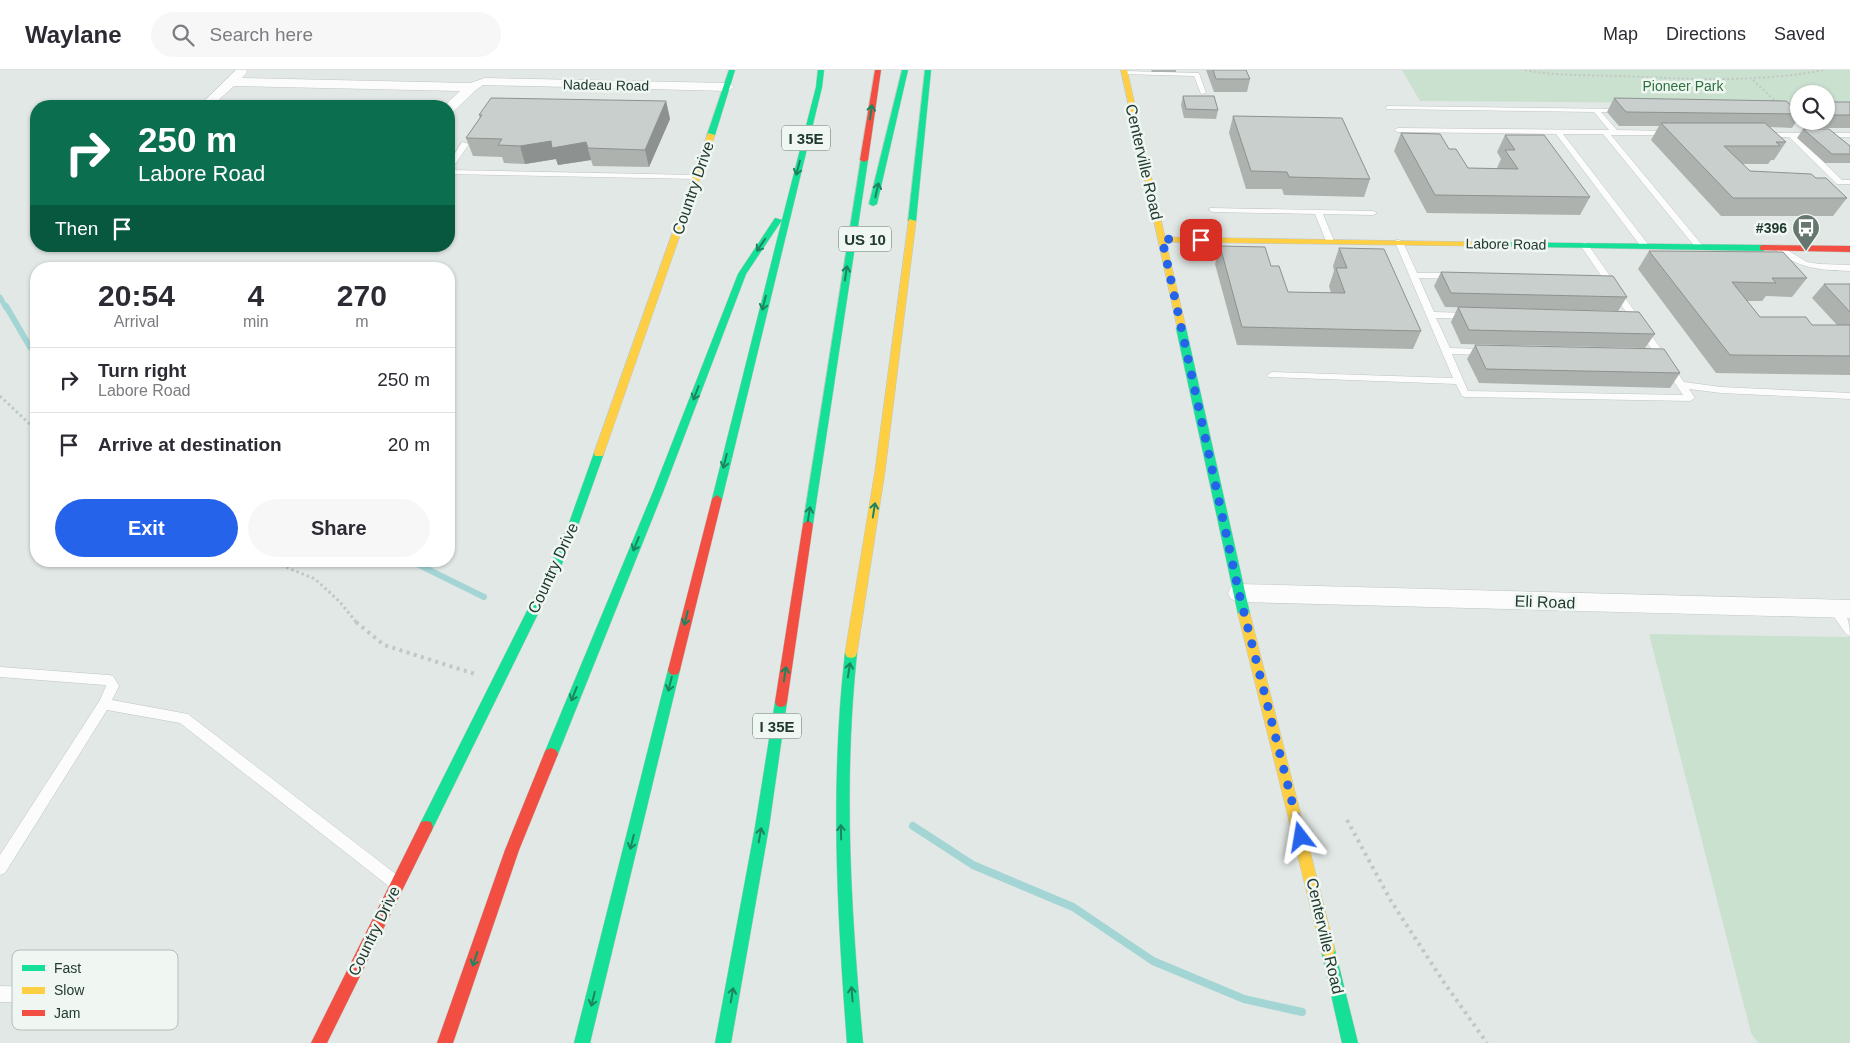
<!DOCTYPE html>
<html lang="en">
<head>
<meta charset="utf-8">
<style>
  body { margin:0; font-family:Arial,sans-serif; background:#f7f7f7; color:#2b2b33; height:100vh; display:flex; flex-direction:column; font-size:19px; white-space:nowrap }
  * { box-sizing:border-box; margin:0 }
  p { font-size:16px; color:#7c7c81 }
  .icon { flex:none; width:28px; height:28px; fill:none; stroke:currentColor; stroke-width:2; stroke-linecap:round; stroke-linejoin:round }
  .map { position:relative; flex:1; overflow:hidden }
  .details { position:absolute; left:30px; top:192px; width:425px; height:305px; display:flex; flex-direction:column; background:#fff; border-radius:20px; box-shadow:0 1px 4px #0004 }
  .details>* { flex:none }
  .top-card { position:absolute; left:30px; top:30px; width:425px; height:152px; border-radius:20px; box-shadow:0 1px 4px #0004; background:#0b6e4f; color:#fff; overflow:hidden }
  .tools { position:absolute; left:1790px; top:15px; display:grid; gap:10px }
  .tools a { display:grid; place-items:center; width:45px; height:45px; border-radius:50%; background:#fff; box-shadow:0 1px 4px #0004; font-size:25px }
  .pin { position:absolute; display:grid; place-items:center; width:42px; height:42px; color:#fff; margin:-21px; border-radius:10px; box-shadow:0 2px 8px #0006 }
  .me { position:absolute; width:55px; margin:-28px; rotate:346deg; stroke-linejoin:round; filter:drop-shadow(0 0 4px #0008) }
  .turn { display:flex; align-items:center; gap:18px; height:105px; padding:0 25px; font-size:22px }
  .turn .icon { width:65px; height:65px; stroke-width:2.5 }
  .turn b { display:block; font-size:35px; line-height:42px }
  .then { display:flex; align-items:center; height:48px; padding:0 25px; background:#0003; gap:10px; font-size:19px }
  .eta { display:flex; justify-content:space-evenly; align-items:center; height:85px; text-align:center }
  .eta b { font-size:30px; font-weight:600; line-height:35px }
  .action { display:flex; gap:10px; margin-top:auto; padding:10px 25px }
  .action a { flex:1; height:58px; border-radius:30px; background:#2563eb; color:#fff; font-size:20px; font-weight:600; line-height:58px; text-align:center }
  .action a+a { background:#f7f7f7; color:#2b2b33 }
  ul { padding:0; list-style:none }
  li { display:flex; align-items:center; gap:15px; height:65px; padding:0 25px; border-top:1px solid #e1e1e2 }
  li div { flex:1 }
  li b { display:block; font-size:19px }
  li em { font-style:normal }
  header { display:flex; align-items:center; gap:30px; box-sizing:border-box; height:70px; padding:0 25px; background:#fff; border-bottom:1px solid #e1e1e2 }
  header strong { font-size:24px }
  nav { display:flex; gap:28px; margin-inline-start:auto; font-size:18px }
  .search { width:350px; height:45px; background:#f7f7f7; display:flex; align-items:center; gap:12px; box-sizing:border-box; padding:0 18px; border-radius:28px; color:#7c7c81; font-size:19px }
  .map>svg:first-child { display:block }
</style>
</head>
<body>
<header>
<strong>Waylane</strong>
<div class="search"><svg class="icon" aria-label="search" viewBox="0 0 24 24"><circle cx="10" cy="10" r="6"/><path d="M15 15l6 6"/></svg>Search here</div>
<nav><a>Map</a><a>Directions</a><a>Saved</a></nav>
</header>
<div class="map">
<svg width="1850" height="973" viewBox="0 0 1850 973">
  <rect width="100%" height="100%" fill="#e2e8e5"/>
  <!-- green -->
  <path fill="#cbe1d0" d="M1402 0H1850V35L1826 34V24H1799V34L1420 31Z
    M1649 564 1850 567V973H1758L1751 963Z"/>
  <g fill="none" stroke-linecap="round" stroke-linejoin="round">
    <!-- stream-far2 -->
    <path stroke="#a4d5d5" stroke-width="5" d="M0 227 6 238"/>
    <!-- stream-far1 -->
    <path stroke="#a4d5d5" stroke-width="6" d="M6 236 30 277 36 283
      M411 491 484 527"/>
    <!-- stream -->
    <path stroke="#a4d5d5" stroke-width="8" d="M913 756 973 795 1073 837 1153 891 1244 929 1302 942"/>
    <defs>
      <path id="lane" d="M1125 1 1199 3 1206 23 1201 24 1194 6 1123 4V2Z
        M1388 36 1624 39 1626 40 1622 42H1601L1617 60 1668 61 1672 63 1668 65H1611L1703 176 1699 179 1696 178 1603 64H1563L1648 174V178H1642L1556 64 1398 62 1394 60 1398 58 1609 60 1594 42 1386 39V37Z
        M1761 63H1850V67H1798L1842 110H1850V114H1837L1789 67H1764L1760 65Z
        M462 72 469 74 451 100 697 105 701 107 697 109 449 104V93Z
        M1210 138 1373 141 1377 143 1373 145 1323 144 1334 171 1330 173 1326 171 1315 144 1213 142 1209 140Z
        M1396 170H1399L1403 172 1417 203H1454L1458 206 1454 209 1419 208 1434 242 1469 243 1473 246 1469 249 1436 248 1450 278 1485 279 1490 282 1485 285 1452 284 1468 321 1683 325 1580 175 1584 172 1587 173 1684 312 1721 317 1850 323V329L1721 323 1689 319 1695 328 1690 331 1465 327 1462 326 1456 314 1269 307 1267 305 1272 302 1453 308 1395 172Z
        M1779 175 1807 192 1820 194 1850 195V201C1821 200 1799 199 1776 180V176Z
        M1834 533C1847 538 1850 554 1850 566L1846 564 1828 538 1830 535Z
        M0 597 109 605 113 606 119 616 112 630 188 644 401 808 403 813 401 818 396 820 391 818 180 653 107 640 5 803 0 805V785L100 630 106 616 105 615 0 607Z
        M0 916 105 919 110 922 113 927 110 932 105 935 0 932Z"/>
      <path id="street" d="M236 0H246L247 2 242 8 470 13 485 8 728 13 734 17 728 21 483 15 476 20 454 41 449 42V36H444L460 21 234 16 212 36H199Z
        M1239 514 1850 530V548L1239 532 1231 529 1228 523 1231 517Z"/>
      <path id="fast" d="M729 0H735L715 65 708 67 707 65Z
        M818 0H824L822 17 722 429 717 433 712 429 782 150 746 204 663 422 558 684 556 688 551 690 546 688 544 684 653 422 738 204 775 148 782 150 816 17Z
        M902 0H908L877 134 873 136 869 134Z
        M925 0H931L916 151 912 153 908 151Z
        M861 88 868 90 813 454 808 458 803 454Z
        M1474 172 1763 175 1767 178 1763 181 1477 176H1474Z
        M1181 255 1186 258 1250 544 1248 547H1240L1238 544 1176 258Z
        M599 379 604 383 579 453 559 501 431 762 426 763 421 762 419 757 421 752 547 501 569 453 594 383Z
        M851 578 855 579 857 583C843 716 851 841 863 973H847C837 841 830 715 845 583L847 579Z
        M674 595 678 596 680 600 590 973H574L668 600 670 596Z
        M781 627 785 628 787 632 769 757 731 973H715L755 757 775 632 777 628Z
        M1328 873 1333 875 1335 880 1358 973H1342L1321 880 1323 875Z"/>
      <path id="slow" d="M1121 0H1127L1165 167 1477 172 1481 174 1477 176 1166 172 1186 258 1181 261 1178 260Z
        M708 63 715 65 604 383 603 386H595L594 383Z
        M909 149 916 151 885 401 857 583 855 587 851 588 847 587 845 583 875 401Z
        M1244 539 1248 541 1250 544 1335 880 1333 885 1328 887 1323 885 1321 880 1238 544 1240 541Z"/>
      <path id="jam" d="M875 0H881L868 90 864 92 860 90Z
        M1763 175 1850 176V182L1760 180V176Z
        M717 425 722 429 680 600 678 604 674 605 670 604 668 600 712 429Z
        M808 450 813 454 787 632 785 636 781 637 777 636 775 632 803 454Z
        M551 678 556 680 558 684 519 780 453 973H437L505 780 544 684 546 680Z
        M426 751 431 752 433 757 431 762 327 973H311L421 752Z"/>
    </defs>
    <!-- lane casing -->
    <use href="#lane" stroke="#bfc5c2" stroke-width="1"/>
    <!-- street casing -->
    <use href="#street" stroke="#bfc5c2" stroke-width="1"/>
    <!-- fast casing -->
    <use href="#fast" stroke="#bec6c2" stroke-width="1"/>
    <!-- slow casing -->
    <use href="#slow" stroke="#bec6c2" stroke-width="1"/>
    <!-- jam casing -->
    <use href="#jam" stroke="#bec6c2" stroke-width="1"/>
    <!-- path-far2 -->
    <path stroke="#c0c8c4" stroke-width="2" stroke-dasharray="2 2.5" stroke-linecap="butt" d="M1525 0C1556 6 1588 5 1620 6 1689 9 1756 13 1824 0
      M1753 10 1773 29 1781 32"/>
    <!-- path-far1 -->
    <path stroke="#c0c8c4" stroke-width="3" stroke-dasharray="2.5 3" stroke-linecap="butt" d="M0 326 36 360
      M271 491 315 509 339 531 357 553"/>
    <!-- path -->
    <path stroke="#c0c8c4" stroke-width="4" stroke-dasharray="3 4.5" stroke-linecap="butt" d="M356 552 384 575 475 604
      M1347 750 1391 831 1443 911 1487 973"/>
    <!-- lane -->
    <use href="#lane" fill="#fbfcfb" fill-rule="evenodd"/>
    <!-- street -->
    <use href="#street" fill="#fbfcfb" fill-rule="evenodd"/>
    <!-- fast -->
    <use href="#fast" fill="#16e098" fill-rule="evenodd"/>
    <!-- slow -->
    <use href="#slow" fill="#ffcf43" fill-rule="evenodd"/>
    <!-- jam -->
    <use href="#jam" fill="#f24e42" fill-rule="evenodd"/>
  </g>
  <!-- wall -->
  <path fill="#adb2af" d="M1151 0H1176V2H1152Z
    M1206 0H1246L1250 9 1247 22H1214Z
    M1183 26 1218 40 1216 49 1184 48 1181 35Z
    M1614 28 1797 40 1799 38V49H1798L1792 58 1770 57 1786 72 1774 90H1771L1768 94H1742L1750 101 1816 108 1847 128 1833 146H1721L1651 70 1659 56H1619L1607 42Z
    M666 31 670 49 649 97 593 96 591 90 558 95 556 89 525 94 504 93 502 87 473 86 466 68 480 48 479 45Z
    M1826 32H1850V58H1808L1801 51H1826Z
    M1233 46 1370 109 1364 127 1284 125 1282 119H1246L1229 63Z
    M1803 59 1850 76V93H1825L1797 68Z
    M1401 63 1449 79 1468 98 1498 99 1497 98 1501 89 1497 82 1505 65 1590 127 1580 145 1427 143 1394 81Z
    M1220 176 1271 196 1288 222 1331 223 1329 216 1334 201 1333 196 1339 178 1421 261 1413 279 1237 275 1215 194Z
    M1649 181 1807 208 1792 227 1766 226 1762 231H1747L1760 247 1812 255H1837L1812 228 1824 214H1850V305L1716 303 1638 199Z
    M1441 202 1627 227 1618 241 1445 237 1434 216Z
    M1458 237 1655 264 1645 278 1461 274 1451 252Z
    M1475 275 1680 303 1670 318 1479 313 1467 289Z"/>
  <!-- shaded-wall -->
  <path fill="#8d918f" d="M666 31 670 49 649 97 645 80Z
    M551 71 586 72 591 90 558 95 556 89 525 94 520 76Z"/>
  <!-- building -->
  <path fill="#c9cfcc" stroke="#8d918f" d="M1213 0H1246L1250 9H1216Z
    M1183 26H1214L1218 40 1186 39Z
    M491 28 666 31 645 80 588 78 586 72 552 78 551 71 520 76 498 75 502 69 466 68 482 45H479Z
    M1614 28 1786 31 1799 42V44L1626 42Z
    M1826 32H1850V45H1826Z
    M1233 46 1342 48 1370 109 1289 107 1287 102 1251 101Z
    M1661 53H1765L1786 72H1776L1780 76H1724L1750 101 1811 104 1816 108H1826L1847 128H1733Z
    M1803 59H1829L1850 76V84H1832Z
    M1401 63 1440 64 1449 79H1456L1468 98 1518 99 1505 80H1515L1505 65H1544L1590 127 1435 125Z
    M1220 176 1265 177 1271 196H1279L1288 222 1345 223 1336 198H1347L1339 178 1384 179 1421 261 1242 257Z
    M1649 181 1783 182 1807 208H1772L1776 213 1732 212 1760 247H1806L1812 255H1850V286L1730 285Z
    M1441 202 1613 206 1627 227 1451 223Z
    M1824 214H1850V242Z
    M1458 237 1639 242 1655 264 1469 260Z
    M1475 275 1664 279 1680 303 1486 299Z"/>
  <!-- one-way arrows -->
  <defs><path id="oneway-shaft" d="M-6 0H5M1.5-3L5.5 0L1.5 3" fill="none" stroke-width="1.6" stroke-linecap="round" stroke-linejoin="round" transform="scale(1.25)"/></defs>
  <g stroke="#1c855f">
    <use href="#oneway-shaft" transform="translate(871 42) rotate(-81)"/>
    <use href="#oneway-shaft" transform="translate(798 98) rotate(105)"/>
    <use href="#oneway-shaft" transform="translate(877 120) rotate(-77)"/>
    <use href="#oneway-shaft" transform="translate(761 175) rotate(124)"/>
    <use href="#oneway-shaft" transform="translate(846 203) rotate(-81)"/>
    <use href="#oneway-shaft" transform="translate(764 233) rotate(104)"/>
    <use href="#oneway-shaft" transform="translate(696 323) rotate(111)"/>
    <use href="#oneway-shaft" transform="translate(725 391) rotate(104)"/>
    <use href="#oneway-shaft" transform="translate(874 440) rotate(-81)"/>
    <use href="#oneway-shaft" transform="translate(809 444) rotate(-81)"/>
    <use href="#oneway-shaft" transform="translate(636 474) rotate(112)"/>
    <use href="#oneway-shaft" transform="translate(686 548) rotate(104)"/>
    <use href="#oneway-shaft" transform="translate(849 600) rotate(-81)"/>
    <use href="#oneway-shaft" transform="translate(785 604) rotate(-81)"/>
    <use href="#oneway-shaft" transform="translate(670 614) rotate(104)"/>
    <use href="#oneway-shaft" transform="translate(574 624) rotate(112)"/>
    <use href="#oneway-shaft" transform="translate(841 762) rotate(-91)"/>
    <use href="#oneway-shaft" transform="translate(760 765) rotate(-80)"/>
    <use href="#oneway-shaft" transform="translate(632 772) rotate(104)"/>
    <use href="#oneway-shaft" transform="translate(475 889) rotate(109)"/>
    <use href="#oneway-shaft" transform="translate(852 924) rotate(-95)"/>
    <use href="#oneway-shaft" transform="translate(732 925) rotate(-80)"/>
    <use href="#oneway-shaft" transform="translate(593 929) rotate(104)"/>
  </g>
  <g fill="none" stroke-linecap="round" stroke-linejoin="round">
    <!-- route -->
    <path stroke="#2563eb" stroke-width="9" stroke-dasharray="0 16.2" d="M1201 170 1162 169 1239 523 1301 767"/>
  </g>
  <!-- icons -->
  <defs>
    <symbol id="bus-pin" viewBox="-11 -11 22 30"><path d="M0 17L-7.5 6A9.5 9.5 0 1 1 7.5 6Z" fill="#65776f" stroke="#f0f7f3"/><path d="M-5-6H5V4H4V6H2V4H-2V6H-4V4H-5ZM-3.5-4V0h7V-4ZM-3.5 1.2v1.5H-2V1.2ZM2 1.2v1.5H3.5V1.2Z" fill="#fff"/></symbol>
  </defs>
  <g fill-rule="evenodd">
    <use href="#bus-pin" x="1790" y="142" width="32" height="43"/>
  </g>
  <g text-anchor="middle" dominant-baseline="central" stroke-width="5" stroke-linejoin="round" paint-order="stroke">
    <!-- far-street labels -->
    <g font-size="14" fill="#213a30" stroke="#f0f7f3">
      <text transform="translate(606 15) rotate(1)">Nadeau Road</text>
      <text transform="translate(1506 174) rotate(1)">Labore Road</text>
    </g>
    <!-- far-park labels -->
    <g font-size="14" fill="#2d703e" stroke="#f0f7f3">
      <text x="1683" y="16">Pioneer Park</text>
    </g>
    <!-- far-poi labels -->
    <g font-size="14" font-weight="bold" fill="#213a30" stroke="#f0f7f3" text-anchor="end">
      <text x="1787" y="158">#396</text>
    </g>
    <!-- shield labels -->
    <g fill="#f0f7f3" stroke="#5f736a" stroke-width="1">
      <rect x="782" y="55.5" width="48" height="25" rx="4"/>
      <rect x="839" y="156.5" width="52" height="25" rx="4"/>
      <rect x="753" y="643.5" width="48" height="25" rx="4"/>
    </g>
    <g font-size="15" font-weight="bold" fill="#213a30">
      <text x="806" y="68">I 35E</text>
      <text x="865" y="169">US 10</text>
      <text x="777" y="656">I 35E</text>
    </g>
    <!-- street labels -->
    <g font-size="16" fill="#213a30" stroke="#f0f7f3">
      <text transform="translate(1144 92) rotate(77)">Centerville Road</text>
      <text transform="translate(693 118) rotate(-71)">Country Drive</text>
      <text transform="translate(553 498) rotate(-65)">Country Drive</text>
      <text transform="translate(1545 532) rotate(2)">Eli Road</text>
      <text transform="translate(374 861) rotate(-64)">Country Drive</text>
      <text transform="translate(1325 866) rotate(77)">Centerville Road</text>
    </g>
  </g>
  <!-- legend -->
  <rect x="12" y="880" width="166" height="80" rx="8" fill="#f0f7f3" stroke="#b2beb8" stroke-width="1"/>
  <rect x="22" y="895" width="23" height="6" fill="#16e098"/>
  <rect x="22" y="917" width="23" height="7" fill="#ffcf43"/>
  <rect x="22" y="940" width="23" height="6" fill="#f24e42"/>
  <g font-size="14" fill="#213a30">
    <text x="54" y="903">Fast</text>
    <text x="54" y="925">Slow</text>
    <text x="54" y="948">Jam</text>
  </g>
</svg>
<div class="tools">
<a><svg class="icon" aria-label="search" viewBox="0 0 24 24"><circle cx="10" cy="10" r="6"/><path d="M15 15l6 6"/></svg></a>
</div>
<div class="pin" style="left:1201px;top:170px;background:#d93025"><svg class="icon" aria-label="arrive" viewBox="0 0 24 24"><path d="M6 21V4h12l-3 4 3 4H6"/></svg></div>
<svg class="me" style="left:1301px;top:767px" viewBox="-20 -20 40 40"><path d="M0-17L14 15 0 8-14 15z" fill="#2563eb" stroke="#fff" stroke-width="4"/></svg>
<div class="top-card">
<div class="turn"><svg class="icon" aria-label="right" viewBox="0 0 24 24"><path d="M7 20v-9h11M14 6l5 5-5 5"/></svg><div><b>250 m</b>Labore Road</div></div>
<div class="then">Then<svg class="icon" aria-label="arrive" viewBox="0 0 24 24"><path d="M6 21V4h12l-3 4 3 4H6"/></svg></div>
</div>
<section class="details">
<div class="eta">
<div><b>20:54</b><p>Arrival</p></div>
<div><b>4</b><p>min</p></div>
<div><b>270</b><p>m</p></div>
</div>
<ul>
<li><svg class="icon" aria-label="right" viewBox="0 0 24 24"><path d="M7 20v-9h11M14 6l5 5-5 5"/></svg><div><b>Turn right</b><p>Labore Road</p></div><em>250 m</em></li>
<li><svg class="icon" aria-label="arrive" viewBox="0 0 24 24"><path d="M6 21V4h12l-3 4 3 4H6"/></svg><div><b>Arrive at destination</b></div><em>20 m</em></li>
</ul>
<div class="action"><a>Exit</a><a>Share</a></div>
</section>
</div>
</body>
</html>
